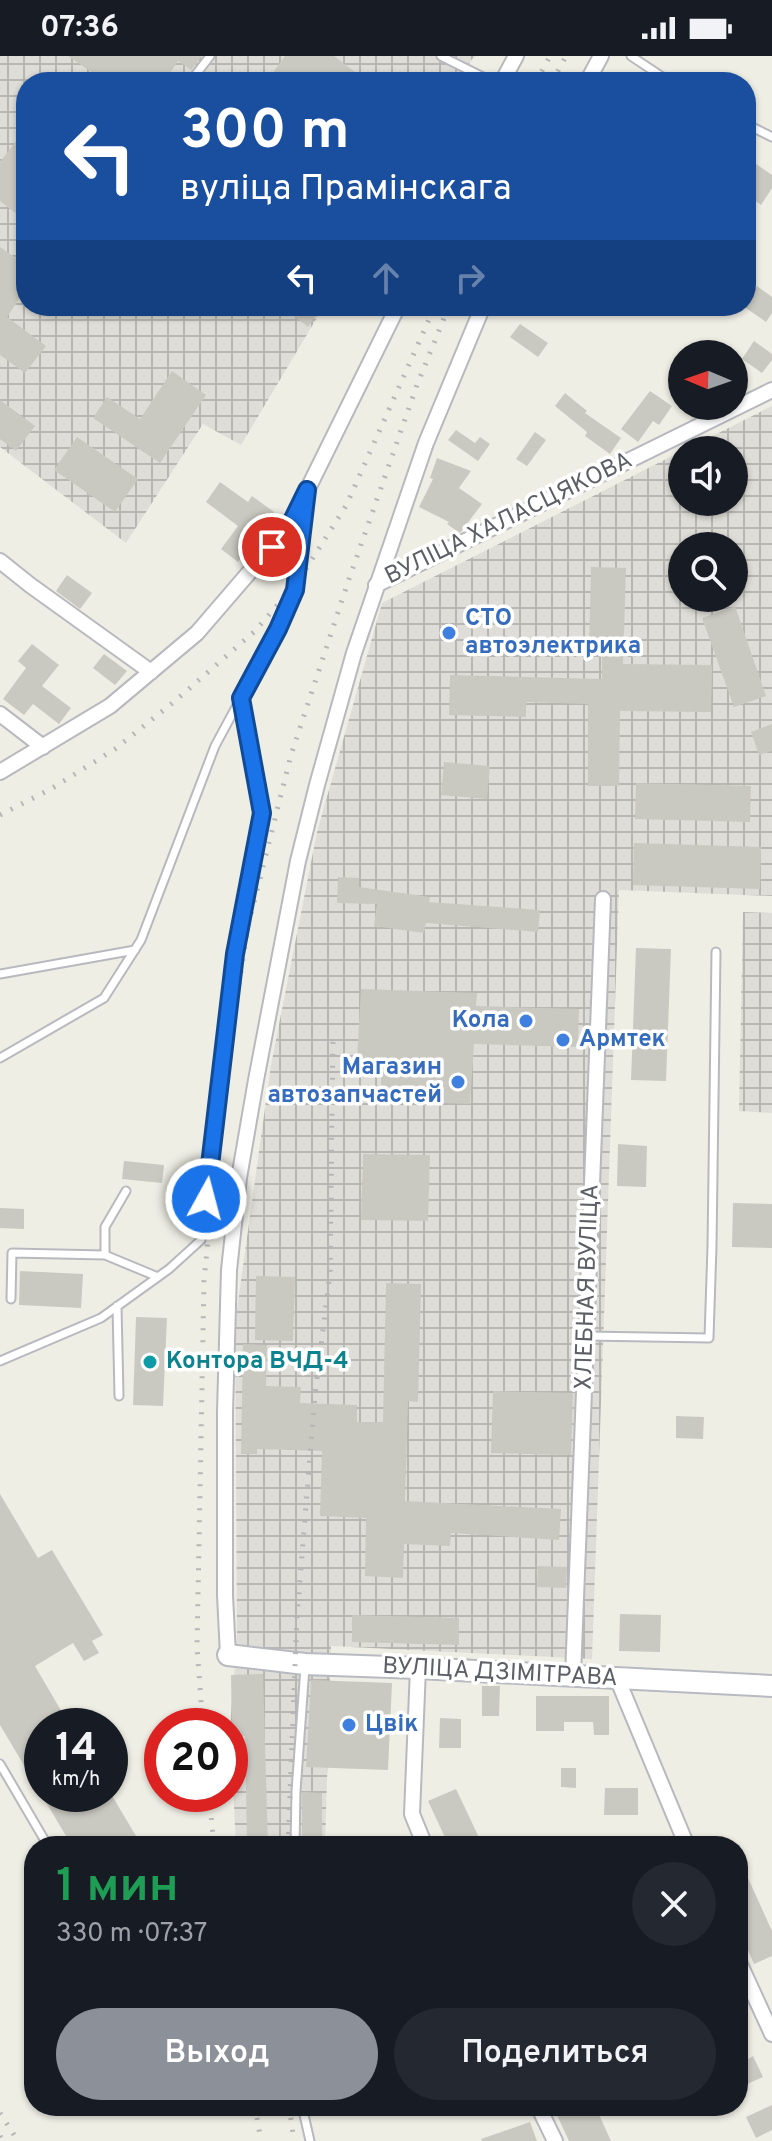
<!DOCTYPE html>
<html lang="ru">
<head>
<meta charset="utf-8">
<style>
  body { margin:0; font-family:Overpass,sans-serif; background:#242831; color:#f1f3f6; height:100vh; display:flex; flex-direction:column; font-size:30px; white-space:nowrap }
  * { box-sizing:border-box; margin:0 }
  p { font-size:26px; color:#9ea1a6 }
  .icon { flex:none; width:44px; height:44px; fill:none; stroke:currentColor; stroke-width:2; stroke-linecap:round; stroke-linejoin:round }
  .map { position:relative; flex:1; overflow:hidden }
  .side { position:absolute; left:24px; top:1780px; width:724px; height:280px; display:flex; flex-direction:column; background:#171b24; border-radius:32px; box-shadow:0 2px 6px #0004 }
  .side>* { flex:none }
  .top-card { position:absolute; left:16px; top:16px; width:740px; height:244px; border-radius:32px; box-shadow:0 2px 6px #0004; background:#1a4fa0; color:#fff; overflow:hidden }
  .needle { width:52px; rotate:272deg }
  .fabs { position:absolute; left:668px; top:284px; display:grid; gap:16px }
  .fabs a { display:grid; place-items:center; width:80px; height:80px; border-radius:50%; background:#171b24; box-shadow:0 2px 6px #0004; font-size:40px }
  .speed { position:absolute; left:24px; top:1652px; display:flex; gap:16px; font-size:40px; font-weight:700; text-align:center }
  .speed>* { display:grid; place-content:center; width:104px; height:104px; border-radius:50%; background:#171b24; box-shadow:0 2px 6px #0004; line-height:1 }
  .speed small { font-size:20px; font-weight:400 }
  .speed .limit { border:12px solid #d22; background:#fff; color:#111 }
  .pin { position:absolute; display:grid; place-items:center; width:68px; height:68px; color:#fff; margin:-34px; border:4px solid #fff; border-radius:50%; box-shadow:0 2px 8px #0007 }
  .me { position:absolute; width:88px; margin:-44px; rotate:7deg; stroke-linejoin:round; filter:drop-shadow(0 0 6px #0008) }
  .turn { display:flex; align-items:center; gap:28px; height:168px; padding:0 32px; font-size:36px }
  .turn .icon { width:104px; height:104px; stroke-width:2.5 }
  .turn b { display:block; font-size:56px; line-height:68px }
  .lanes { display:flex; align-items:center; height:76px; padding:0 32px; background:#0003; justify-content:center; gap:40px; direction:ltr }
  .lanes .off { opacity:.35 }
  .round { display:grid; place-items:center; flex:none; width:84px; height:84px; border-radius:42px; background:#242831 }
  .summary { display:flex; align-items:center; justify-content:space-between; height:136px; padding:0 32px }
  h1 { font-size:48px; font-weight:600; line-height:60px; color:#1e9e55 }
  .action { display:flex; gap:16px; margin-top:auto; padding:16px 32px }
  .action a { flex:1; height:92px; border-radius:48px; background:#8c9099; color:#fff; font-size:32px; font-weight:600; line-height:92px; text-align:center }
  .action a+a { background:#242831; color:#f1f3f6 }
  .status { display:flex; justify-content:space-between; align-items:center; height:56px; padding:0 40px; background:#171b24; direction:ltr }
  .status svg { height:22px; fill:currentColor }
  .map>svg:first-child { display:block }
</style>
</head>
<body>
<div class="status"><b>07:36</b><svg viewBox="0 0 49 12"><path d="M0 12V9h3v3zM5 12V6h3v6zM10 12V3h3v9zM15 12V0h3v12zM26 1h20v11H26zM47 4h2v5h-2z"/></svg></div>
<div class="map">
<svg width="772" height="2085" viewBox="0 0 772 2085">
  <defs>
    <pattern id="industrial-grid" width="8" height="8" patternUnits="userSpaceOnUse" patternTransform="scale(2)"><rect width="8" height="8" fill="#deddd7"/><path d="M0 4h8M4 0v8" fill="none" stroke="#b7b6b2"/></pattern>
  </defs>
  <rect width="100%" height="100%" fill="#efeee5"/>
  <!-- industrial -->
  <path fill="url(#industrial-grid)" fill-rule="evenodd" d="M0 0H476L472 3 459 26H26V250H324L241 389 203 368 126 487 0 391Z
    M772 350V840L619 834 592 1603 331 1590 325 1790H236L230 1670 237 1583 235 1268 271 1009 317 776 382 547 682 395V446H734V394H685ZM682 490H734V542H682Z
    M743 856 772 857V1057L739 1055Z"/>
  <!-- building -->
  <path fill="#cac9c1" d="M68 0H202L191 14 178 5 164 26H106Z
    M285 0H334L368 26H266Z
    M26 72V165L0 145V106Z
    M746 101 772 119V132L761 149 746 138Z
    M0 191 26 209V233L7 261 46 290 25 317 0 299Z
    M757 230 772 241V257L766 266 743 250H746V246Z
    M281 250H307L317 258 308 271Z
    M520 268 548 287 538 301 510 281Z
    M754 285 772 298V304L762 317 742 303Z
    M172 315 206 339 160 407 93 362 107 341 140 363Z
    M650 335 672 350 659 369 653 365 638 386 621 373Z
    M565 337 587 355 585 357 621 382 610 398 585 380 587 376 555 350Z
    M0 344 35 370 16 395 0 383Z
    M456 374 475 387 480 381 490 388 478 405 448 384Z
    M535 376 546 384 527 410 516 403Z
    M77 381 138 423 115 456 54 414Z
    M437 402 471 415 459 432 482 448 460 477 447 468 449 466 419 451 433 423 430 422Z
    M220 426 248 446 252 440 274 456 238 506 221 493 238 470 206 446Z
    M591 511 626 512 623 608 712 609 711 656 620 655 619 730H588V648L526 646V661L449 659 450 619 602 623V597H589Z
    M67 519 92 537 80 553 56 535Z
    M735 550 766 640 734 651 702 562Z
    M32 588 59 609 42 630 71 652 59 668 33 648 24 659 3 643 26 612 18 605Z
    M104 598 127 615 115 629 93 612Z
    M772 668V695L759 699 751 676Z
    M444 706 490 710 487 743 441 739Z
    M636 727 751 730 750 766 635 763Z
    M634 787 761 791 760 833 633 829Z
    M338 821 359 822V831L430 841 429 846 540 854 538 876 426 867 424 877 374 870 377 848 337 847Z
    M636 892 671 893 666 1025 631 1024Z
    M361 933 477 937 476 950 579 953 578 991 474 988 470 1048 380 1045 382 1005 357 1004Z
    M618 1088 647 1090 646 1131 617 1130Z
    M363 1098 430 1099 428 1165 361 1164Z
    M124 1105 164 1109 162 1127 122 1123Z
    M733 1147 772 1148V1192L732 1191Z
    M0 1152 24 1153V1173L0 1172Z
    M20 1215 83 1218 81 1252 19 1249Z
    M256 1220 295 1221 293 1285 255 1284Z
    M386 1227 421 1228 418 1346 408 1345 405 1445 561 1453 559 1484 451 1477 450 1490 404 1488 403 1522 365 1520 366 1462 320 1460 322 1395 257 1393V1398H241L243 1288 267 1289 266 1330 301 1331 300 1347 357 1349V1366H383Z
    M136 1261 167 1262 163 1350 133 1349Z
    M493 1335 573 1337 571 1399 491 1397Z
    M676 1360 704 1361 703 1383 676 1382Z
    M0 1438 38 1502 52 1494 103 1579 92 1585 99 1597 84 1605 73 1587 35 1610 70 1670H42V1738H111L139 1785 131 1790H72L0 1669Z
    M538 1510 567 1511 566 1532 537 1531Z
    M620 1558 661 1559 660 1596 619 1595Z
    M352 1559 459 1562V1589L352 1586Z
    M263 1618 268 1790H247L245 1680H232L231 1619Z
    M311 1624 392 1627 388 1714 306 1711Z
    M482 1630H500L499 1660H482Z
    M536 1640H609V1679H594L593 1666H564V1675H536Z
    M440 1662 461 1663V1692H439Z
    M561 1712H576V1732L561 1731Z
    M605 1732H638V1759H604Z
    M456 1733 483 1790H449L428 1745Z
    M302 1736 322 1737V1790H302Z
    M738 1800 772 1875V1900L754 1908 738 1871Z
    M738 1981 748 2003 753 2000 763 2021 738 2032Z
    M772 2049V2074L756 2082 746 2061Z
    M572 2050H595L611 2085H569L556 2057Z
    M530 2066 537 2085H482L481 2083Z"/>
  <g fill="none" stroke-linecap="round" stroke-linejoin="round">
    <defs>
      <path id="lane" d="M441 0 493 26
        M631 0 670 26
        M190 26 210 0
        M746 68 772 81
        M0 918 135 894
        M0 1002 104 942 141 884 215 690 278 573 295 534 306 444
        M126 1135 105 1171V1199L158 1221
        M11 1243 12 1197 105 1199
        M117 1250 119 1340
        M586 1280 709 1282 712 1190 716 896
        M0 1305 101 1262 169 1213 201 1184 235 898 262 757 241 642
        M0 1708 48 1790
        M295 1790 296 1735 305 1611
        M302 2050 310 2085"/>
      <path id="street" d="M502 26 516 0
        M587 26 601 0
        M0 505 30 529 151 616
        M376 529 772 334
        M0 658 43 691
        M0 716 110 650 197 577 290 469 398 250
        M228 1599 225 1539V1356L229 1214 239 1122 256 1024 298 805 317 729 354 597 426 387 483 250
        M418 1612 412 1758 425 1790
        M573 1620 603 843
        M617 1622 687 1790
        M738 1904 772 1978
        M538 2050 555 2085"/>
      <path id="secondary" d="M228 1599 305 1608 418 1612 772 1630"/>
    </defs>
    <!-- lane casing -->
    <use href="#lane" stroke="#b7b9bf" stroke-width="11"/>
    <!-- street casing -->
    <use href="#street" stroke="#b7b9bf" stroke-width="18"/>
    <!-- secondary casing -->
    <use href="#secondary" stroke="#b8bac1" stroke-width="24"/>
    <!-- lane -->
    <use href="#lane" stroke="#fff" stroke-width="7"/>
    <!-- street -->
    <use href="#street" stroke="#fff" stroke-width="14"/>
    <!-- secondary -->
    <use href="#secondary" stroke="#fff" stroke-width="20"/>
    <!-- rail -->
    <path stroke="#b6b6b7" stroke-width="5" stroke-dasharray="2 10" stroke-linecap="butt" d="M536 26 550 0
      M552 26 566 0
      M0 759 51 733 115 693 175 645 255 575 298 525 346 450 435 250
      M203 1670 197 1592 204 1225 221 1046 248 870 291 699 348 526 417 329 449 250
      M209 1738 214 1790
      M288 1790 297 1560 315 1339 330 1217 333 978
      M255 2050 261 2085
      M289 2050 294 2085
      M0 2057 18 2085
      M0 2080 3 2085"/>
  </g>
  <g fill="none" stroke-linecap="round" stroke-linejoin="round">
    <defs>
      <path id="route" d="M206 1143 235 898 262 757 241 642 278 573 295 534 307 434 290 469 272 491"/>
    </defs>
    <!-- route casing -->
    <use href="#route" stroke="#114b97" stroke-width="20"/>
    <!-- route -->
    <use href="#route" stroke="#1a73e8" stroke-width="14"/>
  </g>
  <!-- markers -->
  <g fill="#3f7fe0" stroke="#fff" stroke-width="3">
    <circle cx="449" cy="577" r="8"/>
    <circle cx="526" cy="965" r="8"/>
    <circle cx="563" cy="984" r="8"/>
    <circle cx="458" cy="1026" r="8"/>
    <circle cx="349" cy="1669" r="8"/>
  </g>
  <circle fill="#0f9aa8" stroke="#fff" stroke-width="3" cx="150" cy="1306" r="8"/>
  <g text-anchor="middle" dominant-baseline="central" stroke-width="7" stroke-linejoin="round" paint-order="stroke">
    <!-- street labels -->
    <g font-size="24" fill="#5d5f66" stroke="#fff">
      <text transform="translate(509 463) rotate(-26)">ВУЛІЦА ХАЛАСЦЯКОВА</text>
      <text transform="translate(588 1231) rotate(-88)">ХЛЕБНАЯ ВУЛІЦА</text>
      <text transform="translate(500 1617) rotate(3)">ВУЛІЦА ДЗІМІТРАВА</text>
    </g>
    <!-- shop labels -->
    <g font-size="24" font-weight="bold" fill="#366cbe" stroke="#fff" text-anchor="start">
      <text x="465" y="563">СТО<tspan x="465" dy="28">автоэлектрика</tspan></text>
      <text x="510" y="965" text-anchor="end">Кола</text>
      <text x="579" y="984">Армтек</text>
      <text x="442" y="1012" text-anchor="end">Магазин<tspan x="442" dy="28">автозапчастей</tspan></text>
      <text x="365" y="1669">Цвік</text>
    </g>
    <!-- culture labels -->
    <g font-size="24" font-weight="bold" fill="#0d838f" stroke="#fff" text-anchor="start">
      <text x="166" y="1306">Контора ВЧД-4</text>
    </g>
  </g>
</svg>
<div class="fabs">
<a><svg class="needle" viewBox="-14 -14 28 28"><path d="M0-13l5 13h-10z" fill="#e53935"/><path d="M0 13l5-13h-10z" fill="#9ea1a6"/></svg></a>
<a><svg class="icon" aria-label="sound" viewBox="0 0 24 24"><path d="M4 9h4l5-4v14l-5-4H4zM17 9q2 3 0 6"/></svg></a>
<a><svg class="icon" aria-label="search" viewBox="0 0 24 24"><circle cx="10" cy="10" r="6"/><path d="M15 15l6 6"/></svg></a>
</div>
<div class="speed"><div>14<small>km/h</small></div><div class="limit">20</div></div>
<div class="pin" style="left:272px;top:491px;background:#d93025"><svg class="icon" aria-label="arrive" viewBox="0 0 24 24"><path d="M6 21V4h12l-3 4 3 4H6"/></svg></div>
<svg class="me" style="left:206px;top:1143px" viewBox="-20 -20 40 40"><circle r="17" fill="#1a73e8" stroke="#fff" stroke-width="3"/><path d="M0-11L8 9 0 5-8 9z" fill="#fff"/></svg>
<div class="top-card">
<div class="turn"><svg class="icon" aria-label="left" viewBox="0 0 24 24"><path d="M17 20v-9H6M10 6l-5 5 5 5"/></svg><div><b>300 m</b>вуліца Прамінскага</div></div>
<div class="lanes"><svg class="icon" aria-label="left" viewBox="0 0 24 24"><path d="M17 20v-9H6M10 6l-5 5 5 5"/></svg><svg class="icon off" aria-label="ahead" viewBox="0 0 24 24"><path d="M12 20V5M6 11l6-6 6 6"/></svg><svg class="icon off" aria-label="right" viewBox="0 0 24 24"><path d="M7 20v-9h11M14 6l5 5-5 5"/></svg></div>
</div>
<section class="side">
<div class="summary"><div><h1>1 мин</h1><p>330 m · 07:37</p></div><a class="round"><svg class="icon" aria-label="close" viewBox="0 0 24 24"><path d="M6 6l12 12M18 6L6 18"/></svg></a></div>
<div class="action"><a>Выход</a><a>Поделиться</a></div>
</section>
</div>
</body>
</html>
